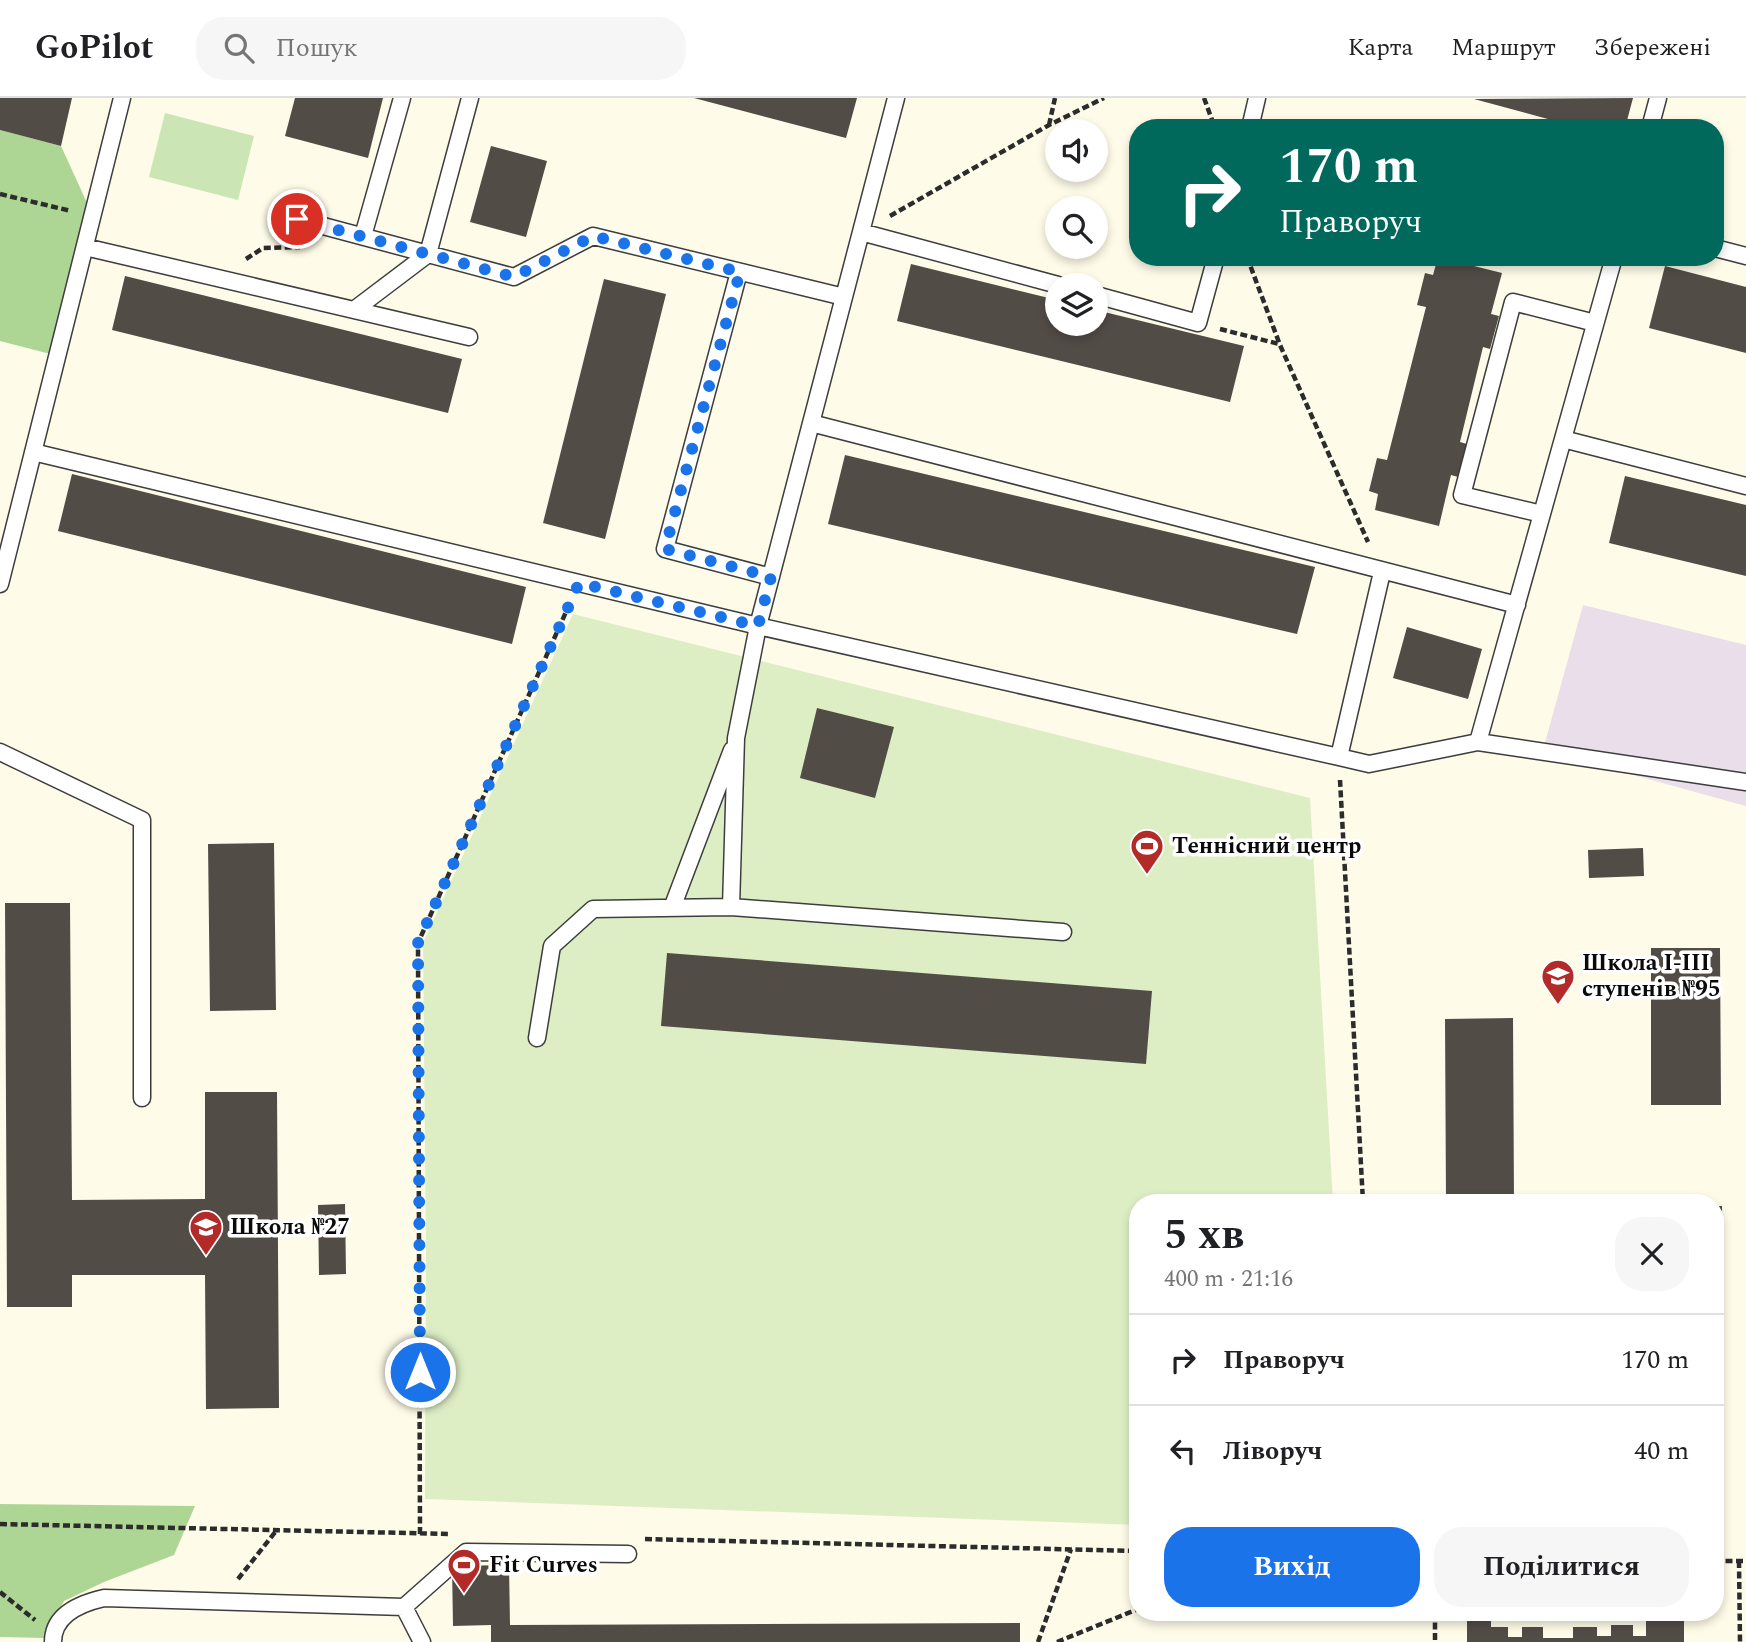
<!DOCTYPE html>
<html lang="uk">
<head>
<meta charset="utf-8">
<style>
  body { margin:0; font-family:Spectral,serif; background:#f6f6f6; color:#202124; height:100vh; display:flex; flex-direction:column; font-size:26px; white-space:nowrap }
  * { box-sizing:border-box; margin:0 }
  p { font-size:23px; color:#757577 }
  .icon { flex:none; width:38px; height:38px; fill:none; stroke:currentColor; stroke-width:2; stroke-linecap:round; stroke-linejoin:round }
  .map { position:relative; flex:1; overflow:hidden }
  .sheet { position:absolute; left:1129px; top:1096px; width:595px; height:427px; display:flex; flex-direction:column; background:#fff; border-radius:28px; box-shadow:0 4px 10px #0003 }
  .sheet>* { flex:none }
  .top-card { position:absolute; left:1129px; top:21px; width:595px; height:147px; border-radius:28px; box-shadow:0 4px 10px #0003; background:#00695c; color:#fff; overflow:hidden }
  .buttons { position:absolute; left:1045px; top:21px; display:grid; gap:14px }
  .buttons a { display:grid; place-items:center; width:63px; height:63px; border-radius:50%; background:#fff; box-shadow:0 4px 10px #0003; font-size:35px }
  .pin { position:absolute; display:grid; place-items:center; width:60px; height:60px; color:#fff; margin:-30px; border:4px solid #fff; border-radius:50%; box-shadow:0 2px 7px #0007 }
  .me { position:absolute; width:77px; margin:-38px; rotate:0deg; stroke-linejoin:round; filter:drop-shadow(0 0 5px #0008) }
  .turn { display:flex; align-items:center; gap:24px; height:147px; padding:0 35px; font-size:32px }
  .turn .icon { width:91px; height:91px; stroke-width:2.5 }
  .turn b { display:block; font-size:49px; line-height:60px }
  .round { display:grid; place-items:center; flex:none; width:74px; height:74px; border-radius:28px; background:#f6f6f6 }
  .headline { display:flex; align-items:center; justify-content:space-between; height:119px; padding:0 35px }
  h1 { font-size:42px; font-weight:700; line-height:52px }
  .cta { display:flex; gap:14px; margin-top:auto; padding:14px 35px }
  .cta a { flex:1; height:80px; border-radius:28px; background:#1a73e8; color:#fff; font-size:28px; font-weight:700; line-height:80px; text-align:center }
  .cta a+a { background:#f6f6f6; color:#202124 }
  ul { padding:0; list-style:none }
  li { display:flex; align-items:center; gap:21px; height:91px; padding:0 35px; border-top:2px solid #e0e0e0 }
  li div { flex:1 }
  li b { display:block; font-size:26px }
  li em { font-style:normal }
  header { display:flex; align-items:center; gap:42px; box-sizing:border-box; height:98px; padding:0 35px; background:#fff; border-bottom:2px solid #e0e0e0 }
  header strong { font-size:33px }
  nav { display:flex; gap:38px; margin-inline-start:auto; font-size:24px }
  .search { width:490px; height:63px; background:#f6f6f6; display:flex; align-items:center; gap:18px; box-sizing:border-box; padding:0 24px; border-radius:28px; color:#757577; font-size:26px }
  .map>svg:first-child { display:block }
</style>
</head>
<body>
<header>
<strong>GoPilot</strong>
<div class="search"><svg class="icon" aria-label="search" viewBox="0 0 24 24"><circle cx="10" cy="10" r="6"/><path d="M15 15l6 6"/></svg>Пошук</div>
<nav><a>Карта</a><a>Маршрут</a><a>Збережені</a></nav>
</header>
<div class="map">
<svg width="1746" height="1544" viewBox="0 0 1746 1544">
  <rect width="100%" height="100%" fill="#fefbe8"/>
  <!-- industrial -->
  <path fill="#e9dee9" d="M1583 507 1746 547V708L1543 652Z"/>
  <!-- green -->
  <path fill="#cbe6b4" d="M165 15 254 38 238 102 149 79Z"/>
  <!-- forest -->
  <path fill="#add694" d="M0 32 61 48 93 118 58 258 0 243Z
    M0 1406 195 1408 174 1457 104 1484 64 1503 45 1540 0 1539Z"/>
  <!-- pitch -->
  <path fill="#ddeec5" d="M573 516 1310 700 1333 1104H1138L1137 1427 425 1401 426 1147 423 845Z"/>
  <!-- building -->
  <path fill="#524c47" d="M0 0H72L61 48 0 32Z
    M295 0H383L368 60 285 38Z
    M694 0H857L846 40Z
    M1633 0 1625 30H1581L1474 1Z
    M491 48 547 63 526 139 470 124Z
    M1438 159 1502 175 1491 216 1499 218 1490 251 1483 249 1460 344 1467 346 1458 379 1451 377 1439 428 1375 412 1378 396 1369 393 1377 360 1387 362 1426 209 1417 207 1425 175 1433 177Z
    M911 166 1057 202V226H1096V212L1244 248 1230 304 897 223Z
    M1665 168 1746 189V255L1649 230Z
    M125 178 462 261 448 315 112 232Z
    M604 181 666 196 605 441 543 425Z
    M845 357 1315 469 1297 536 828 426Z
    M72 376 526 489 512 546 58 433Z
    M1625 378 1746 407V478L1609 445Z
    M1407 529 1482 551 1468 601 1393 580Z
    M817 610 894 629 875 700 800 680Z
    M274 745 276 912 210 913 208 746Z
    M1643 750 1644 778 1589 780 1588 752Z
    M5 805H70L72 1102 205 1101V994H277L279 1310 206 1311 205 1177H72V1209H7Z
    M1651 850H1720L1721 1007H1651Z
    M667 855 1152 893 1146 966 661 928Z
    M1513 920 1514 1104H1446L1445 921Z
    M345 1106 346 1176 319 1177 318 1107Z
    M1715 1108H1722L1724 1425H1715Z
    M509 1467 510 1527 1020 1525V1544H491V1527L453 1528 452 1468Z
    M1646 1519H1684V1544H1467V1520H1491V1529H1508V1539H1522V1529H1543V1540H1573V1529H1597V1538H1611V1527H1633V1538H1646Z"/>
  <g fill="none" stroke-linecap="round" stroke-linejoin="round">
    <defs>
      <path id="service" d="M1250 30 1257 0
        M1650 30 1658 0
        M297 121 514 179 593 138 844 199
        M861 134 1058 187
        M363 138 402 0
        M85 149 469 239
        M1715 150 1746 158
        M739 174 665 451 771 479
        M1096 197 1198 225 1216 159
        M354 212 428 156 470 0
        M811 325 1517 507
        M1563 341 1746 388
        M33 354 758 528 1339 659 1382 474
        M1542 416 1462 397 1513 204 1595 225
        M0 486 122 0
        M1478 644 1614 159
        M0 654 142 722V1000
        M1339 659 1369 666 1478 644 1746 684
        M731 809 1063 834
        M672 810 732 652
        M537 940 552 848 593 811 731 809 736 640 758 528 896 0
        M404 1509 422 1544
        M53 1544C53 1516 82 1505 104 1500L404 1509 466 1454 628 1456"/>
    </defs>
    <!-- service casing -->
    <use href="#service" stroke="#3d3d3d" stroke-width="19"/>
    <!-- path -->
    <path stroke="#2c2c2c" stroke-width="4.5" stroke-dasharray="7 3.5" stroke-linecap="butt" d="M1204 0 1215 30
      M1049 27 1055 0
      M0 96 71 113
      M890 118 1049 27 1104 0
      M1247 159 1280 247 1368 444
      M246 161 263 150 300 149
      M1220 231 1279 246
      M1340 682 1363 1104
      M0 1426 451 1436
      M420 1436 418 845 570 505
      M645 1441 1138 1453
      M1715 1463H1746
      M1739 1463 1740 1544
      M238 1481 276 1433
      M0 1494 35 1522
      M1435 1514V1544
      M1038 1544 1071 1451
      M1057 1544 1138 1511"/>
    <!-- service -->
    <use href="#service" stroke="#fff" stroke-width="16"/>
  </g>
  <g fill="none" stroke-linecap="round" stroke-linejoin="round">
    <!-- route -->
    <path stroke="#1a73e8" stroke-width="12" stroke-dasharray="0 21.6" d="M297 121 514 179 593 138 740 174 665 451 771 479 758 528 579 485 418 845 420 1274"/>
  </g>
  <!-- icons -->
  <defs>
    <symbol id="stadium-pin" viewBox="-11 -11 22 30"><path d="M0 17L-7.5 6A9.5 9.5 0 1 1 7.5 6Z" fill="#b32b29" stroke="#fff"/><path d="M0-5a6.5 5 0 1 0 0 10a6.5 5 0 1 0 0-10ZM-3.5-1.8h7v3.6h-7Z" fill="#fff"/></symbol>
    <symbol id="school-pin" viewBox="-11 -11 22 30"><path d="M0 17L-7.5 6A9.5 9.5 0 1 1 7.5 6Z" fill="#b32b29" stroke="#fff"/><path d="M0-5L7-2L0 1L-7-2ZM-4 1L0 2.5L4 1V4Q0 6-4 4Z" fill="#fff"/></symbol>
  </defs>
  <g fill-rule="evenodd">
    <use href="#stadium-pin" x="1128" y="729" width="38" height="52"/>
    <use href="#school-pin" x="1539" y="859" width="38" height="52"/>
    <use href="#school-pin" x="187" y="1110" width="38" height="52"/>
    <use href="#stadium-pin" x="445" y="1448" width="38" height="52"/>
  </g>
  <g text-anchor="middle" dominant-baseline="central" stroke-width="7" stroke-linejoin="round" paint-order="stroke">
    <!-- poi labels -->
    <g font-size="23" font-weight="bold" fill="#0a0a0a" stroke="#fff" text-anchor="start">
      <text x="1172" y="748">Теннісний центр</text>
      <text x="1582" y="865">Школа І-ІІІ<tspan x="1582" dy="26">ступенів №95</tspan></text>
      <text x="230" y="1129">Школа №27</text>
      <text x="489" y="1467">Fit Curves</text>
    </g>
  </g>
</svg>
<div class="buttons">
<a><svg class="icon" aria-label="sound" viewBox="0 0 24 24"><path d="M4 9h4l5-4v14l-5-4H4zM17 9q2 3 0 6"/></svg></a>
<a><svg class="icon" aria-label="search" viewBox="0 0 24 24"><circle cx="10" cy="10" r="6"/><path d="M15 15l6 6"/></svg></a>
<a><svg class="icon" aria-label="layers" viewBox="0 0 24 24"><path d="M12 4l9 5-9 5-9-5zM3 14l9 5 9-5"/></svg></a>
</div>
<div class="pin" style="left:297px;top:121px;background:#d93025"><svg class="icon" aria-label="arrive" viewBox="0 0 24 24"><path d="M6 21V4h12l-3 4 3 4H6"/></svg></div>
<svg class="me" style="left:420px;top:1274px" viewBox="-20 -20 40 40"><circle r="17" fill="#1a73e8" stroke="#fff" stroke-width="3"/><path d="M0-11L8 9 0 5-8 9z" fill="#fff"/></svg>
<div class="top-card">
<div class="turn"><svg class="icon" aria-label="right" viewBox="0 0 24 24"><path d="M7 20v-9h11M14 6l5 5-5 5"/></svg><div><b>170 m</b>Праворуч</div></div>
</div>
<section class="sheet">
<div class="headline"><div><h1>5 хв</h1><p>400 m · 21:16</p></div><a class="round"><svg class="icon" aria-label="close" viewBox="0 0 24 24"><path d="M6 6l12 12M18 6L6 18"/></svg></a></div>
<ul>
<li><svg class="icon" aria-label="right" viewBox="0 0 24 24"><path d="M7 20v-9h11M14 6l5 5-5 5"/></svg><div><b>Праворуч</b></div><em>170 m</em></li>
<li><svg class="icon" aria-label="left" viewBox="0 0 24 24"><path d="M17 20v-9H6M10 6l-5 5 5 5"/></svg><div><b>Ліворуч</b></div><em>40 m</em></li>
</ul>
<div class="cta"><a>Вихід</a><a>Поділитися</a></div>
</section>
</div>
</body>
</html>
